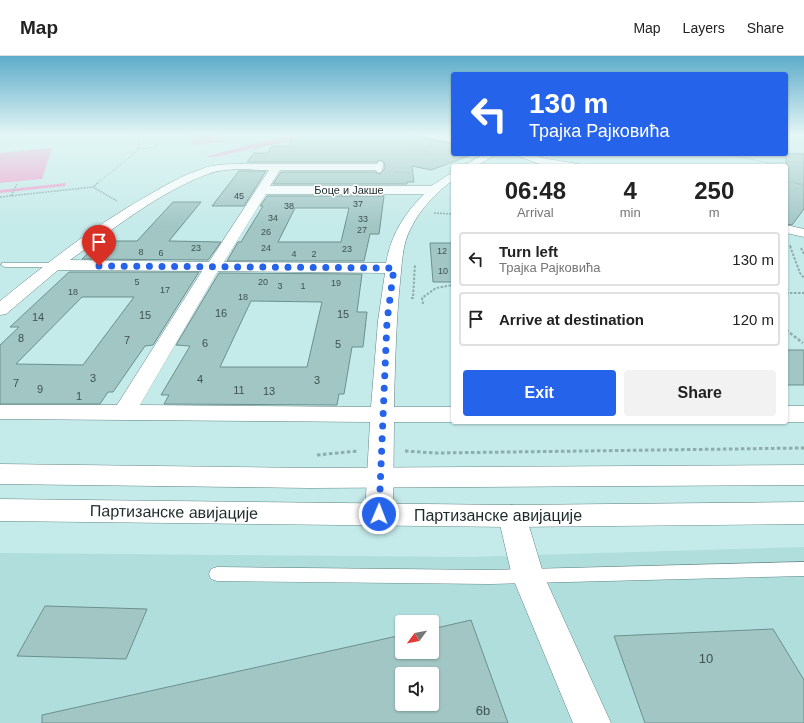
<!DOCTYPE html>
<html lang="en">
<head>
<meta charset="utf-8">
<style>
  body { margin:0; font-family:Arial,sans-serif; background:#f2f2f2; color:#222; height:100vh; display:flex; flex-direction:column; font-size:15px; white-space:nowrap }
  * { box-sizing:border-box; margin:0 }
  p { font-size:13px; color:#767676 }
  .icon { flex:none; width:22px; height:22px; fill:none; stroke:currentColor; stroke-width:2; stroke-linecap:round; stroke-linejoin:round }
  .map { position:relative; flex:1; overflow:hidden }
  .drawer { position:absolute; left:451px; top:108px; width:337px; height:260px; display:flex; flex-direction:column; background:#fff; border-radius:4px; box-shadow:0 1px 3px #0004 }
  .drawer>* { flex:none }
  .banner { position:absolute; left:451px; top:16px; width:337px; height:84px; border-radius:4px; box-shadow:0 1px 3px #0004; background:#2563eb; color:#fff; overflow:hidden }
  .needle { width:26px; rotate:238deg }
  .tools { position:absolute; left:395px; top:559px; display:grid; gap:8px }
  .tools a { display:grid; place-items:center; width:44px; height:44px; border-radius:4px; background:#fff; box-shadow:0 1px 3px #0004; font-size:20px }
  .pin { position:absolute; display:grid; place-items:center; width:34px; height:34px; color:#fff; margin:-41px -17px; border-radius:50% 50% 50% 0; rotate:-45deg; box-shadow:0 0 4px #0007 }
  .pin .icon { rotate:45deg }
  .me { position:absolute; width:44px; margin:-22px; rotate:1deg; stroke-linejoin:round; filter:drop-shadow(0 0 3px #0008) }
  .turn { display:flex; align-items:center; gap:14px; height:84px; padding:0 12px; font-size:18px }
  .turn .icon { width:52px; height:52px; stroke-width:2.5 }
  .turn b { display:block; font-size:28px; line-height:34px }
  .eta { display:flex; justify-content:space-evenly; align-items:center; height:68px; text-align:center }
  .eta b { font-size:24px; font-weight:700; line-height:28px }
  .primary-button { display:flex; gap:8px; margin-top:auto; padding:8px 12px }
  .primary-button a { flex:1; height:46px; border-radius:4px; background:#2563eb; color:#fff; font-size:16px; font-weight:700; line-height:46px; text-align:center }
  .primary-button a+a { background:#f2f2f2; color:#222 }
  ul { padding:0; list-style:none }
  li { display:flex; align-items:center; gap:12px; height:54px; margin:0 8px 6px; padding:0 4px; border:2px solid #e0e0e0; border-radius:4px }
  li div { flex:1 }
  li b { display:block; font-size:15px }
  li em { font-style:normal }
  header { display:flex; align-items:center; gap:24px; box-sizing:border-box; height:56px; padding:0 20px; background:#fff; border-bottom:1px solid #e0e0e0 }
  header strong { font-size:19px }
  nav { display:flex; gap:22px; margin-inline-start:auto; font-size:14px }
  .map>svg:first-child { display:block }
</style>
</head>
<body>
<header>
<strong>Map</strong>
<nav><a>Map</a><a>Layers</a><a>Share</a></nav>
</header>
<div class="map">
<svg width="804" height="667" viewBox="0 0 804 667">
  <rect width="100%" height="100%" fill="#c4eae9"/>
  <!-- built -->
  <path fill="#afdedc" fill-rule="evenodd" d="M804 491V667H0V497L467 501ZM402 566H432V596H402ZM402 618H432V648H402Z"/>
  <!-- green -->
  <path fill="#f09ecd" d="M189 78H220L224 86 193 89Z
    M290 78H346L270 89 214 101H205Z
    M52 92 42 123 0 127V97Z
    M66 127 65 130 0 137V134Z"/>
  <!-- building -->
  <path fill="#a1c6c4" stroke="#6c908e" fill-rule="evenodd" d="M291 78H407L453 88V98H474L431 114 412 110 414 126H407V128H273L281 116H375L380 118 385 112 384 106 381 104 376 106H247L254 97H268L272 90H290Z
    M786 98H804V153L792 169 786 168Z
    M239 115H266L244 150H212Z
    M267 140H384L379 178H370L364 205H227L238 186H241L263 150H260ZM295 152H349L341 186H278Z
    M173 146H201L169 185 221 186 208 204 82 203 97 189H100L104 185H137Z
    M430 187H453V226H433Z
    M69 216H199L153 289 145 290 113 336H108L100 348H0V289L19 271H10ZM82 241H134L83 309 16 308Z
    M219 217 362 218 357 256H367L363 291H352L344 338H339L337 349 164 348 169 339H161L190 290 176 289ZM251 245 322 246 307 311H220Z
    M786 294H804V329H786Z
    M45 550 147 553 126 603 17 600Z
    M471 564 508 667H42V659L402 579V596H432V573ZM402 618H432V648H402Z
    M773 573 804 624V667H645L614 580Z"/>
  <g fill="none" stroke-linecap="round" stroke-linejoin="round">
    <defs>
      <path id="service" d="M542 102 578 108 581 110H568L540 105Z
        M380 105 383 107 382 115 379 117 376 115 377 107Z
        M2 207H54L58 209 54 211H5L1 209Z
        M804 506V520L490 528 217 525 211 523 209 518 211 513 217 511 490 514Z"/>
      <path id="minor" d="M421 78H439L453 81V87L423 80Z
        M798 78H804V81L800 80Z
        M484 98H497L476 110H463Z
        M517 98H532L559 108 560 110H545L518 100Z
        M241 108H379L384 111 379 114H280L270 130H431L453 116V124C436 137 420 153 411 172 402 188 402 208 400 226 396 267 395 309 394 351H453V366H455H394L393 458 389 466 379 469 369 466 365 458 370 366 0 363V349H117L202 215 58 214 6 258 0 259V245C47 207 94 170 147 140 164 130 183 119 202 113 214 108 228 108 241 108ZM269 114 209 206 70 204C112 174 159 136 208 118 226 111 250 114 269 114ZM266 138H424C404 158 391 179 386 207L224 206ZM218 215 385 217 378 265 371 351 140 349Z
        M786 169 804 173V181L786 177Z
        M786 350H804V366H786Z
        M512 449 522 452 526 460 544 520 611 667H573L512 520 498 460 502 452Z"/>
      <path id="secondary" d="M0 408 310 412 804 409V429L310 432 0 428Z
        M0 443 512 449 804 446V468L512 471 0 465Z"/>
    </defs>
    <!-- service casing -->
    <use href="#service" stroke="#638785" stroke-width="1"/>
    <!-- minor casing -->
    <use href="#minor" stroke="#638785" stroke-width="1"/>
    <!-- secondary casing -->
    <use href="#secondary" stroke="#638785" stroke-width="1"/>
    <!-- path-far4 -->
    <path stroke="#8eadac" stroke-width="1" stroke-dasharray="1.5 1" stroke-linecap="butt" d="M130 78 139 79
      M0 81 28 78
      M402 89 430 96
      M138 93 156 91 155 78
      M250 95 298 78
      M786 97H804
      M725 98 769 107
      M766 110 769 107 804 106
      M395 116 410 117
      M786 125 800 128
      M96 128 133 99 138 93 140 78"/>
    <!-- path-far3 -->
    <path stroke="#8eadac" stroke-width="1.5" stroke-dasharray="2 1" stroke-linecap="butt" d="M98 127 93 131 117 145
      M796 127 804 129
      M11 140 17 128
      M0 141 93 131
      M434 157 453 158
      M790 189 791 191"/>
    <!-- path-far2 -->
    <path stroke="#8eadac" stroke-width="2" stroke-dasharray="2.5 1.5" stroke-linecap="butt" d="M790 190 800 217 804 222
      M801 192 804 198
      M786 237H804
      M411 242H413L415 208
      M423 248 422 242 436 232 453 229"/>
    <!-- path-far1 -->
    <path stroke="#8eadac" stroke-width="2.5" stroke-dasharray="3 2" stroke-linecap="butt" d="M786 274 803 287"/>
    <!-- path -->
    <path stroke="#8eadac" stroke-width="3" stroke-dasharray="3.5 2.5" stroke-linecap="butt" d="M405 395 436 397 804 392
      M317 399 358 395"/>
    <!-- service -->
    <use href="#service" fill="#fff" fill-rule="evenodd"/>
    <!-- minor -->
    <use href="#minor" fill="#fff" fill-rule="evenodd"/>
    <!-- secondary -->
    <use href="#secondary" fill="#fff" fill-rule="evenodd"/>
  </g>
  <!-- sky -->
  <linearGradient id="sky" x2="0" y2="1"><stop stop-color="#5eacca"/><stop offset="0.46" stop-color="#e4f6f5"/><stop offset="1" stop-color="#e4f6f5" stop-opacity="0"/></linearGradient>
  <rect width="804" height="171" fill="url(#sky)"/>
  <g fill="none" stroke-linecap="round" stroke-linejoin="round">
    <!-- route -->
    <path stroke="#2563eb" stroke-width="7" stroke-dasharray="0 12.6" d="M99 210 394 212 387 265 379 458"/>
  </g>
  <g text-anchor="middle" dominant-baseline="central" stroke-width="3" stroke-linejoin="round" paint-order="stroke">
    <!-- far-number labels -->
    <g font-size="9" fill="#3e5251">
      <text x="239" y="140">45</text>
      <text x="358" y="148">37</text>
      <text x="289" y="150">38</text>
      <text x="273" y="162">34</text>
      <text x="363" y="163">33</text>
      <text x="362" y="174">27</text>
      <text x="266" y="176">26</text>
      <text x="196" y="192">23</text>
      <text x="266" y="192">24</text>
      <text x="347" y="193">23</text>
      <text x="442" y="195">12</text>
      <text x="141" y="196">8</text>
      <text x="161" y="197">6</text>
      <text x="294" y="198">4</text>
      <text x="314" y="198">2</text>
      <text x="443" y="215">10</text>
      <text x="137" y="226">5</text>
      <text x="263" y="226">20</text>
      <text x="336" y="227">19</text>
      <text x="280" y="230">3</text>
      <text x="303" y="230">1</text>
      <text x="165" y="234">17</text>
      <text x="73" y="236">18</text>
      <text x="243" y="241">18</text>
    </g>
    <!-- far-street labels -->
    <g font-size="11" fill="#1d2c2b" stroke="#fff">
      <text x="349" y="134">Боце и Јакше</text>
    </g>
    <!-- number labels -->
    <g font-size="11" fill="#3e5251">
      <text x="221" y="257">16</text>
      <text x="343" y="258">15</text>
      <text x="145" y="259">15</text>
      <text x="38" y="261">14</text>
      <text x="21" y="282">8</text>
      <text x="127" y="284">7</text>
      <text x="205" y="287">6</text>
      <text x="338" y="288">5</text>
      <text x="93" y="322">3</text>
      <text x="200" y="323">4</text>
      <text x="317" y="324">3</text>
      <text x="16" y="327">7</text>
      <text x="40" y="333">9</text>
      <text x="239" y="334">11</text>
      <text x="269" y="335">13</text>
      <text x="79" y="340">1</text>
    </g>
    <!-- near-number labels -->
    <g font-size="13" fill="#3e5251">
      <text x="706" y="602">10</text>
      <text x="483" y="654">6b</text>
    </g>
    <!-- near-street labels -->
    <g font-size="16" fill="#1d2c2b" stroke="#fff">
      <text transform="translate(174 456) rotate(1)">Партизанске авијације</text>
      <text x="498" y="459">Партизанске авијације</text>
    </g>
  </g>
</svg>
<div class="tools">
<a><svg class="needle" viewBox="-14 -14 28 28"><path d="M0-13l5 13h-10z" fill="#e53935"/><path d="M0 13l5-13h-10z" fill="#767676"/></svg></a>
<a><svg class="icon" aria-label="sound" viewBox="0 0 24 24"><path d="M4 9h4l5-4v14l-5-4H4zM17 9q2 3 0 6"/></svg></a>
</div>
<div class="pin" style="left:99px;top:210px;background:#d93025"><svg class="icon" aria-label="arrive" viewBox="0 0 24 24"><path d="M6 21V4h12l-3 4 3 4H6"/></svg></div>
<svg class="me" style="left:379px;top:458px" viewBox="-20 -20 40 40"><circle r="17" fill="#2563eb" stroke="#fff" stroke-width="3"/><path d="M0-11L8 9 0 5-8 9z" fill="#fff"/></svg>
<div class="banner">
<div class="turn"><svg class="icon" aria-label="left" viewBox="0 0 24 24"><path d="M17 20v-9H6M10 6l-5 5 5 5"/></svg><div><b>130 m</b>Трајка Рајковића</div></div>
</div>
<section class="drawer">
<div class="eta">
<div><b>06:48</b><p>Arrival</p></div>
<div><b>4</b><p>min</p></div>
<div><b>250</b><p>m</p></div>
</div>
<ul>
<li><svg class="icon" aria-label="left" viewBox="0 0 24 24"><path d="M17 20v-9H6M10 6l-5 5 5 5"/></svg><div><b>Turn left</b><p>Трајка Рајковића</p></div><em>130 m</em></li>
<li><svg class="icon" aria-label="arrive" viewBox="0 0 24 24"><path d="M6 21V4h12l-3 4 3 4H6"/></svg><div><b>Arrive at destination</b></div><em>120 m</em></li>
</ul>
<div class="primary-button"><a>Exit</a><a>Share</a></div>
</section>
</div>
</body>
</html>
